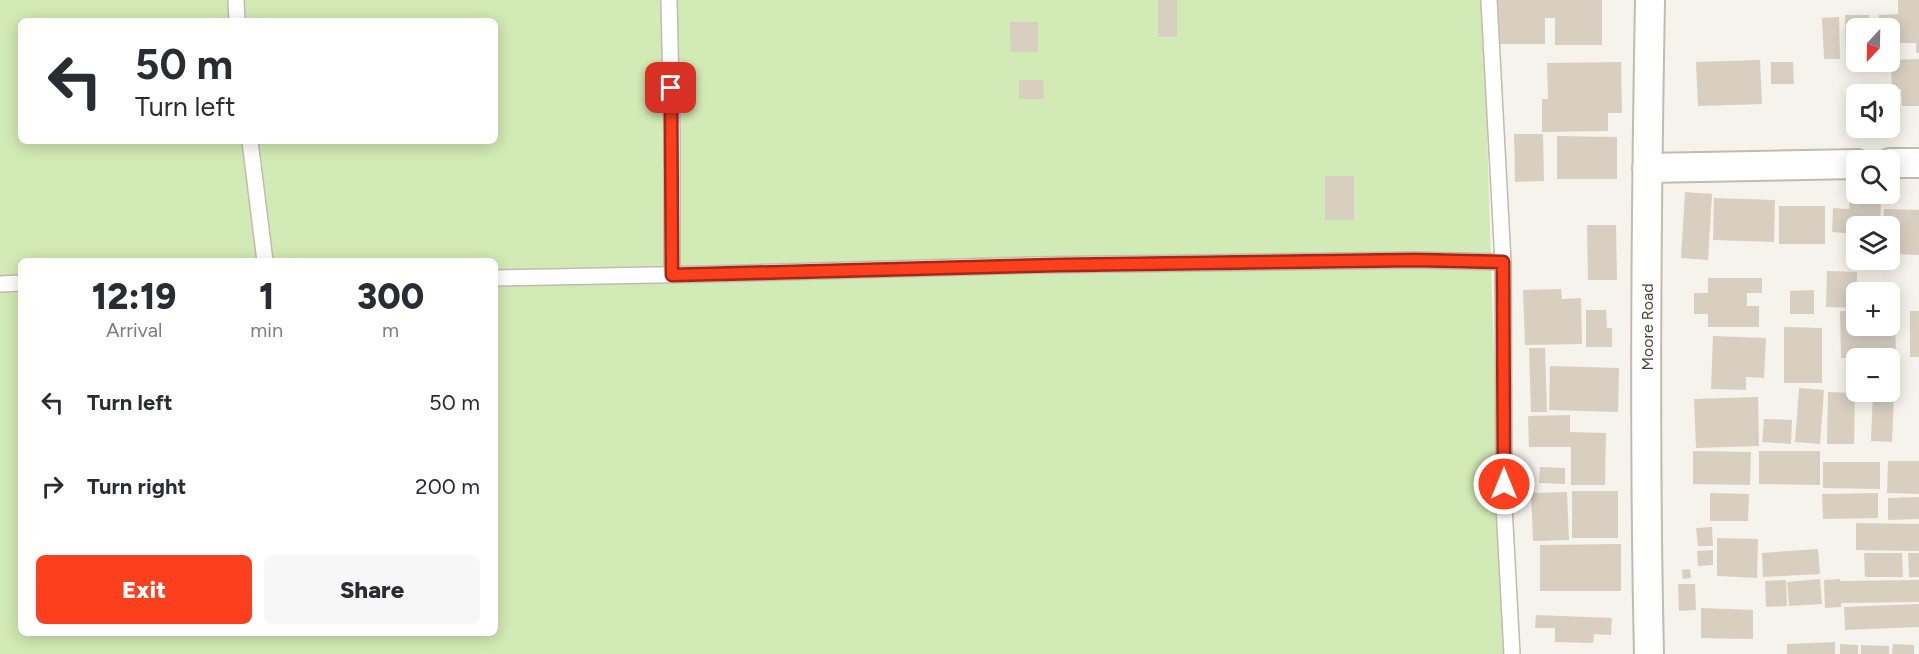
<!DOCTYPE html>
<html lang="en">
<head>
<meta charset="utf-8">
<style>
  body { margin:0; font-family:Figtree,sans-serif; background:#f7f7f7; color:#2b2b33; height:100vh; display:flex; flex-direction:column; font-size:22px; white-space:nowrap }
  * { box-sizing:border-box; margin:0 }
  p { font-size:20px; color:#7c7c81 }
  .icon { flex:none; width:33px; height:33px; fill:none; stroke:currentColor; stroke-width:2; stroke-linecap:round; stroke-linejoin:round }
  .map { position:relative; flex:1; overflow:hidden }
  .panel { position:absolute; left:18px; top:258px; width:480px; height:378px; display:flex; flex-direction:column; background:#fff; border-radius:9px; box-shadow:0 3px 15px #0003 }
  .panel>* { flex:none }
  .top-card { position:absolute; left:18px; top:18px; width:480px; height:126px; border-radius:9px; box-shadow:0 3px 15px #0003; background:#fff; color:#2b2b33; overflow:hidden }
  .needle { width:39px; rotate:202deg }
  .tools { position:absolute; left:1846px; top:18px; display:grid; gap:12px }
  .tools a { display:grid; place-items:center; width:54px; height:54px; border-radius:9px; background:#fff; box-shadow:0 3px 15px #0003; font-size:30px }
  .pin { position:absolute; display:grid; place-items:center; width:51px; height:51px; color:#fff; margin:-26px; border-radius:12px; box-shadow:0 3px 9px #0006 }
  .me { position:absolute; width:66px; margin:-33px; rotate:0deg; stroke-linejoin:round; filter:drop-shadow(0 0 4px #0008) }
  .turn { display:flex; align-items:center; gap:21px; height:126px; padding:0 18px; font-size:27px }
  .turn .icon { width:78px; height:78px; stroke-width:2.5 }
  .turn b { display:block; font-size:42px; line-height:51px }
  .eta { display:flex; justify-content:space-evenly; align-items:center; height:102px; text-align:center }
  .eta b { font-size:36px; font-weight:800; line-height:42px }
  .action { display:flex; gap:12px; margin-top:auto; padding:12px 18px }
  .action a { flex:1; height:69px; border-radius:9px; background:#fc3f1d; color:#fff; font-size:24px; font-weight:800; line-height:69px; text-align:center }
  .action a+a { background:#f7f7f7; color:#2b2b33 }
  ul { padding:0; list-style:none }
  li { display:flex; align-items:center; gap:18px; height:84px; padding:0 18px }
  li div { flex:1 }
  li b { display:block; font-size:22px }
  li em { font-style:normal }
  .map>svg:first-child { display:block }
</style>
</head>
<body>
<div class="map">
<svg width="1919" height="654" viewBox="0 0 1919 654">
  <rect width="100%" height="100%" fill="#f6f3ec"/>
  <!-- green -->
  <path fill="#d2eab5" fill-rule="evenodd" d="M0 0H1483L1503 654H0ZM21 21H495V141H21ZM21 261H495V633H21Z"/>
  <!-- building -->
  <path fill="#d8cfc1" d="M1158 0H1177V37H1158Z
    M1494 0H1602V45H1555V18H1545V44H1494Z
    M1898 0H1919V53H1916V43H1890V28H1879V15L1898 14Z
    M1845 15H1869V28H1857V54H1846Z
    M1839 17 1840 59H1824L1822 18Z
    M1010 22H1038V52H1011Z
    M1919 59V106H1902L1901 89H1892L1891 60Z
    M1760 60 1762 104 1698 106 1696 62Z
    M1621 62 1622 113H1608V131L1542 132V99H1548L1547 63Z
    M1771 62H1793L1794 84H1771Z
    M1019 80H1043L1044 99H1019Z
    M1514 134H1543L1544 181 1515 182Z
    M1557 136 1617 137V179H1557Z
    M1325 176H1354V220H1325Z
    M1685 192 1712 194 1708 260 1681 258Z
    M1714 198 1775 200 1774 242 1713 240Z
    M1850 200 1881 201 1880 226H1857V234L1832 232 1833 208 1849 209Z
    M1779 206H1825V244H1779Z
    M1884 209 1919 210V255L1890 254V226H1883Z
    M1587 225H1616L1617 280H1588Z
    M1827 271 1857 272 1856 308 1826 307Z
    M1708 278H1762V293H1747V306H1759V327H1708V314H1694V293H1708Z
    M1561 289 1562 299 1581 298 1582 344 1525 345 1523 290Z
    M1814 290V314H1790V291Z
    M1586 310H1606L1607 328H1612V347H1586Z
    M1840 311H1857V326H1890V311H1895L1896 358H1841Z
    M1910 311H1919V357H1910Z
    M1784 327 1822 328V383H1784Z
    M1713 336 1766 338 1764 378 1746 377V390L1711 389Z
    M1529 348H1545L1547 412H1531Z
    M1550 366 1619 368 1618 412 1549 410Z
    M1799 388 1824 390 1820 444 1795 442Z
    M1828 392 1855 393 1854 444H1827Z
    M1873 392 1894 393 1892 442 1871 441Z
    M1758 397 1759 446 1696 448 1694 399Z
    M1570 415V432L1606 433 1605 485H1571V447H1529L1528 416Z
    M1764 419 1792 420 1791 444 1762 442Z
    M1693 451 1751 452 1750 485 1693 484Z
    M1759 451H1820V485L1759 484Z
    M1888 461H1919V494L1887 493Z
    M1823 462H1880V489L1823 488Z
    M1540 467 1565 468V484L1539 483Z
    M1572 491H1618V538H1572Z
    M1567 492 1569 540 1533 541 1531 493Z
    M1710 493 1749 494 1748 521H1710Z
    M1878 493V518L1823 519 1822 494Z
    M1919 497V519L1888 520V498Z
    M1856 523 1919 524V551L1856 550Z
    M1712 527 1713 546H1698L1696 528Z
    M1717 538 1758 539 1757 578 1717 576Z
    M1621 544V591H1540V545Z
    M1818 549 1820 574 1763 577 1762 553Z
    M1713 550V565L1698 566 1697 551Z
    M1864 553H1902L1903 577H1865Z
    M1908 553H1919V577H1909Z
    M1690 569 1691 578 1683 579 1682 570Z
    M1820 579 1822 604 1789 606 1787 582Z
    M1840 579V581L1919 580V602L1841 603V607L1825 608 1824 580Z
    M1786 580 1787 606 1766 607 1765 581Z
    M1678 584H1695L1696 610 1679 611Z
    M1919 604V627L1845 630 1844 607Z
    M1701 608 1753 610V639L1701 638Z
    M1536 615 1612 618 1611 635 1594 634 1593 643 1555 642V628H1535Z
    M1835 642V654H1787V644Z
    M1840 644 1858 645V654H1840Z
    M1893 644 1914 645V654H1892Z
    M1861 645 1889 646V654H1861Z"/>
  <g fill="none" stroke-linecap="round" stroke-linejoin="round">
    <defs>
      <path id="service" d="M236 0 237 21
        M669 0 672 132V275
        M1489 0 1503 262 1504 506 1512 654
        M250 141 265 261
        M495 278 709 274 1035 265 1415 260 1503 262
        M0 284 21 283"/>
      <path id="minor" d="M1890 163H1919
        M1647 168 1857 164
        M1649 654C1644 436 1646 218 1650 0"/>
    </defs>
    <!-- service casing -->
    <use href="#service" stroke="#c2bbae" stroke-width="18"/>
    <!-- minor casing -->
    <use href="#minor" stroke="#c2bbae" stroke-width="32"/>
    <!-- service -->
    <use href="#service" stroke="#fff" stroke-width="15"/>
    <!-- minor -->
    <use href="#minor" stroke="#fff" stroke-width="28"/>
  </g>
  <g fill="none" stroke-linecap="round" stroke-linejoin="round">
    <defs>
      <path id="route" d="M671 88 672 275 1059 265 1415 260 1503 262 1504 484"/>
    </defs>
    <!-- route casing -->
    <use href="#route" stroke="#a42913" stroke-width="15"/>
    <!-- route -->
    <use href="#route" stroke="#fc3f1d" stroke-width="10"/>
  </g>
  <g text-anchor="middle" dominant-baseline="central" stroke-width="5" stroke-linejoin="round" paint-order="stroke">
    <!-- street labels -->
    <g font-size="16" fill="#4b4439" stroke="#fff">
      <text transform="translate(1647 327) rotate(-90)">Moore Road</text>
    </g>
  </g>
</svg>
<div class="tools">
<a><svg class="needle" viewBox="-14 -14 28 28"><path d="M0-13l5 13h-10z" fill="#e53935"/><path d="M0 13l5-13h-10z" fill="#7c7c81"/></svg></a>
<a><svg class="icon" aria-label="sound" viewBox="0 0 24 24"><path d="M4 9h4l5-4v14l-5-4H4zM17 9q2 3 0 6"/></svg></a>
<a><svg class="icon" aria-label="search" viewBox="0 0 24 24"><circle cx="10" cy="10" r="6"/><path d="M15 15l6 6"/></svg></a>
<a><svg class="icon" aria-label="layers" viewBox="0 0 24 24"><path d="M12 4l9 5-9 5-9-5zM3 14l9 5 9-5"/></svg></a>
<a>+</a>
<a>−</a>
</div>
<div class="pin" style="left:671px;top:88px;background:#d93025"><svg class="icon" aria-label="arrive" viewBox="0 0 24 24"><path d="M6 21V4h12l-3 4 3 4H6"/></svg></div>
<svg class="me" style="left:1504px;top:484px" viewBox="-20 -20 40 40"><circle r="17" fill="#fc3f1d" stroke="#fff" stroke-width="3"/><path d="M0-11L8 9 0 5-8 9z" fill="#fff"/></svg>
<div class="top-card">
<div class="turn"><svg class="icon" aria-label="left" viewBox="0 0 24 24"><path d="M17 20v-9H6M10 6l-5 5 5 5"/></svg><div><b>50 m</b>Turn left</div></div>
</div>
<section class="panel">
<div class="eta">
<div><b>12:19</b><p>Arrival</p></div>
<div><b>1</b><p>min</p></div>
<div><b>300</b><p>m</p></div>
</div>
<ul>
<li><svg class="icon" aria-label="left" viewBox="0 0 24 24"><path d="M17 20v-9H6M10 6l-5 5 5 5"/></svg><div><b>Turn left</b></div><em>50 m</em></li>
<li><svg class="icon" aria-label="right" viewBox="0 0 24 24"><path d="M7 20v-9h11M14 6l5 5-5 5"/></svg><div><b>Turn right</b></div><em>200 m</em></li>
</ul>
<div class="action"><a>Exit</a><a>Share</a></div>
</section>
</div>
</body>
</html>
